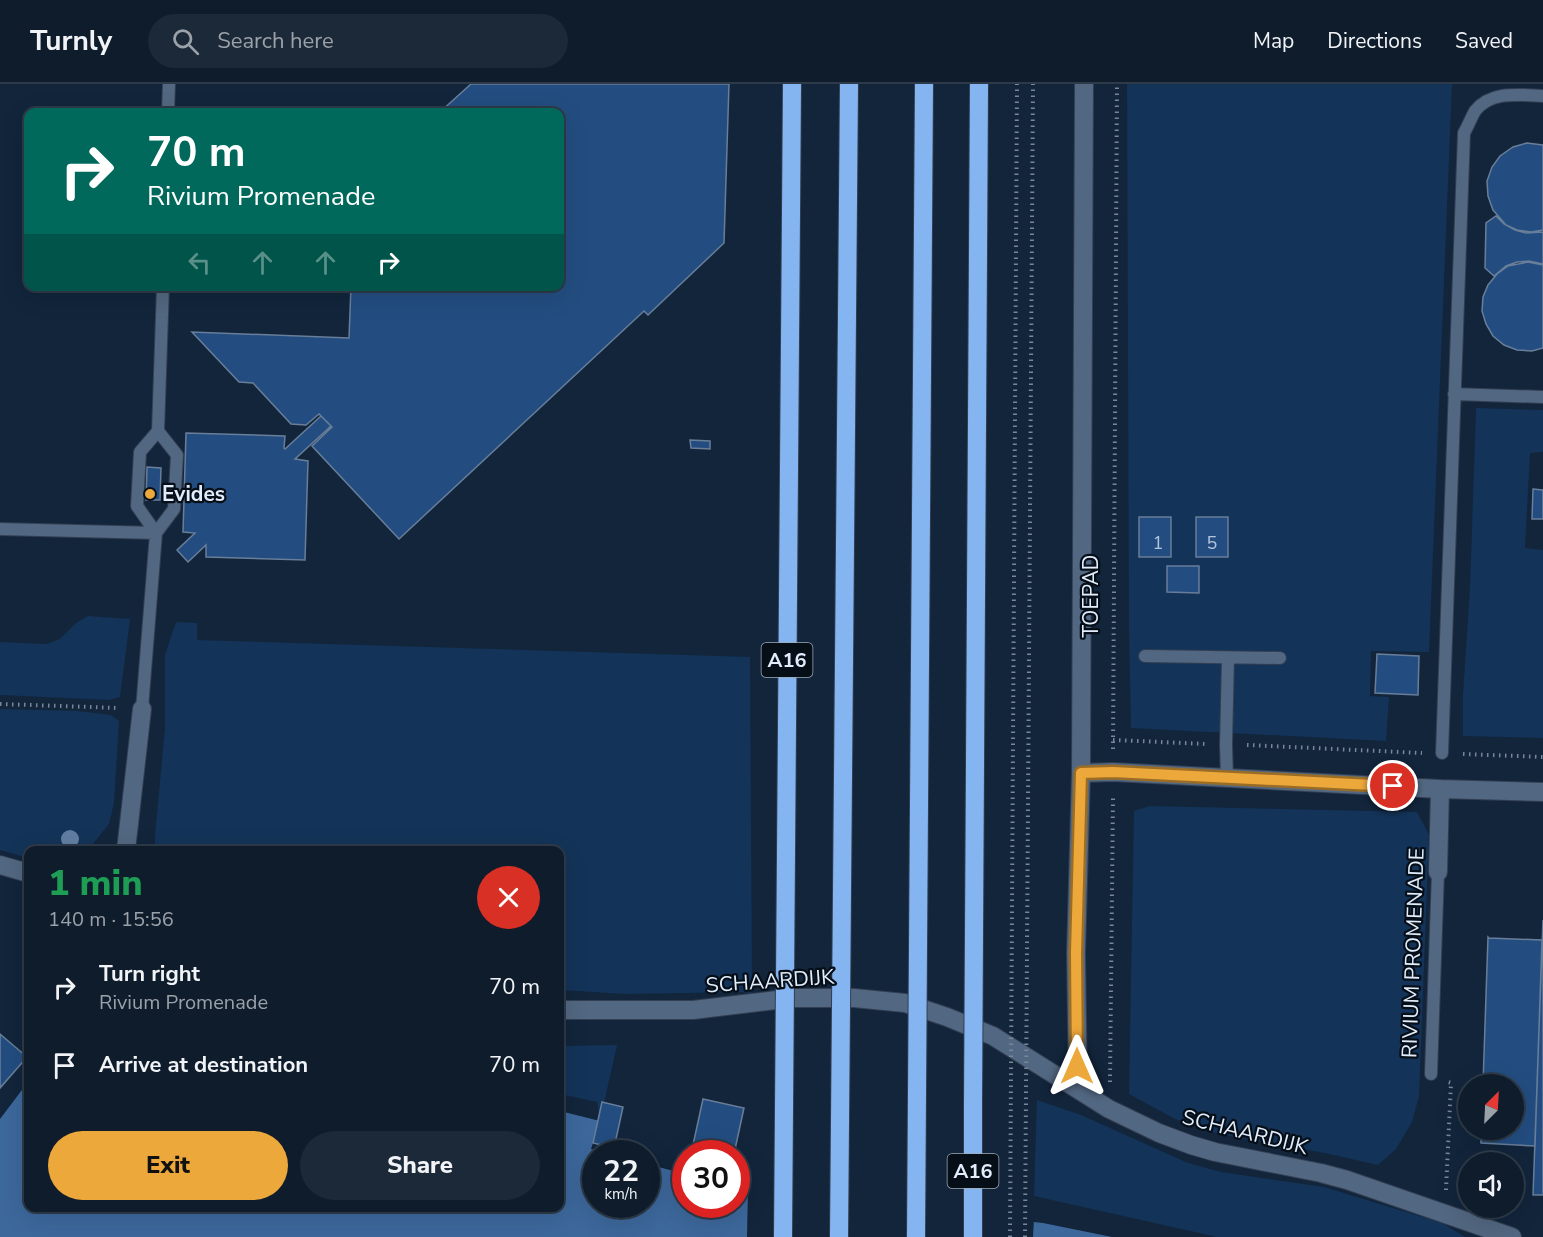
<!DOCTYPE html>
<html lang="en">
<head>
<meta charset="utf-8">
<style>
  body { margin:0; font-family:"Nunito Sans",sans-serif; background:#1c2938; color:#f1f3f6; height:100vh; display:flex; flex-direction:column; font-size:22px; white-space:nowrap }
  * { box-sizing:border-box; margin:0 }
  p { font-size:20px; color:#9ba1a9 }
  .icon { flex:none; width:33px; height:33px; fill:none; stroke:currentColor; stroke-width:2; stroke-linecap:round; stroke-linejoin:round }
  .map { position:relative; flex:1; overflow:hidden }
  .side { position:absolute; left:24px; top:762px; width:540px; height:366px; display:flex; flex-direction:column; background:#0e1c2c; border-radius:12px; box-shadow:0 6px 24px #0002,0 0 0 2px #2e3a48 }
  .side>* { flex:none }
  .hud { position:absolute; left:24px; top:24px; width:540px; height:183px; border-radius:12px; box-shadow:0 6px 24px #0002,0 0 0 2px #2e3a48; background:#00695c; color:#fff; overflow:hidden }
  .needle { width:39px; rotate:24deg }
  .buttons { position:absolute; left:1458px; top:990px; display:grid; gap:12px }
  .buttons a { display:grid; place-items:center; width:66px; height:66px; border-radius:50%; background:#0e1c2c; box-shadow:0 6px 24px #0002,0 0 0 2px #2e3a48; font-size:30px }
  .speed { position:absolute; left:582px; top:1056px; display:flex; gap:12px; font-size:30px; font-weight:700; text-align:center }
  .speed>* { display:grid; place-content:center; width:78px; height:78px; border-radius:50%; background:#0e1c2c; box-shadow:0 6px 24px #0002,0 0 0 2px #2e3a48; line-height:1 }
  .speed small { font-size:15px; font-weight:400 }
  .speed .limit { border:9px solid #d22; background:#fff; color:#111 }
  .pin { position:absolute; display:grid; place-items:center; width:51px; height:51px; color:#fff; margin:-26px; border:3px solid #fff; border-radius:50%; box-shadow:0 2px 6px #0007 }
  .me { position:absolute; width:66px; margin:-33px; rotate:0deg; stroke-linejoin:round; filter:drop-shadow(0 0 4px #0008) }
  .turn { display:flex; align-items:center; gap:21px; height:126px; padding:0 24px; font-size:27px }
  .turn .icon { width:78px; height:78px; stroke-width:2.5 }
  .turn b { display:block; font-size:42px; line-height:51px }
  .lanes { display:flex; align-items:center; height:57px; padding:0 24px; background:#0003; justify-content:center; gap:30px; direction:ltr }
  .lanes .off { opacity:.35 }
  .round { display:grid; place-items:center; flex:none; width:63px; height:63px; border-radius:32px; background:#1c2938 }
  .summary { display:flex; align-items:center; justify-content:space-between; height:102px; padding:0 24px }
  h1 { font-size:36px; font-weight:800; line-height:45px; color:#1e9e55 }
  .action { display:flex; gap:12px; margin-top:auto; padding:12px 24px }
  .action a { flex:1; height:69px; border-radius:36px; background:#eda83b; color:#111; font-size:24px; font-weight:800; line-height:69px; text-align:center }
  .action a+a { background:#1c2938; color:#f1f3f6 }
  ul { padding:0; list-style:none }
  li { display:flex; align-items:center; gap:18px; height:78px; padding:0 24px }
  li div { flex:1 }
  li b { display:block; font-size:22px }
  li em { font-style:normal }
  header { display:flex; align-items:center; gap:36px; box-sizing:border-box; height:84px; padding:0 30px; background:#0e1c2c; border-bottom:2px solid #2e3a48 }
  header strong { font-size:28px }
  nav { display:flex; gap:33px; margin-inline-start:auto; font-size:21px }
  .search { width:420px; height:54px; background:#1c2938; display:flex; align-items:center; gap:15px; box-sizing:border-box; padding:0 21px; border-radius:33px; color:#9ba1a9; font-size:22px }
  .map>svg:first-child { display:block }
</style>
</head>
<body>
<header>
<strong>Turnly</strong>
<div class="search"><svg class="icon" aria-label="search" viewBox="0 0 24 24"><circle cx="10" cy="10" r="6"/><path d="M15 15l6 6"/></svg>Search here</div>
<nav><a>Map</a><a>Directions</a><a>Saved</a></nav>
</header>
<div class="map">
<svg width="1543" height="1153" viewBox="0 0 1543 1153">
  <rect width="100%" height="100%" fill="#12253b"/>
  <!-- green -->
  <path fill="#133358" d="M1127 0H1452L1429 568 1371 567 1370 612 1389 613 1386 657 1131 644 1129 547Z
    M1476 324 1543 326V368L1530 369 1525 464 1543 466V654L1463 652V610L1470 504Z
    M88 532 130 535 120 613 109 616 0 611V558L47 560 60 555 76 539Z
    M176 538 197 539V556L750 573 752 909 742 908 626 910 560 906V766H155V752L165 643V571Z
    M0 625 78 627 111 631 119 637 114 719 109 740 88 766H28V774L0 766Z
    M1149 722 1417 728 1429 751 1419 1012 1412 1038 1396 1065 1378 1081 1325 1069 1254 1057 1216 1049 1175 1035 1129 1010 1134 727Z
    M617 961 600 1037 597 1018 560 1010V962Z
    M1037 1016 1081 1031 1188 1079 1221 1088 1324 1103 1442 1139 1465 1153H1217L1034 1112Z"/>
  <!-- water -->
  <path fill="#3d689c" d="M28 998V1124H560V1027L600 1037 591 1065 608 1069 596 1070V1120H646L647 1080 685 1090 686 1120H736L737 1104 746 1106 1043 1139 1112 1153H0V1035Z"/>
  <!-- pier -->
  <path fill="#12253b" d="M748 1103 1034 1135 1033 1153H747Z"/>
  <!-- building -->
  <path fill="#234d80" stroke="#687e99" stroke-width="1.5" d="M471 0H729L724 159 648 231 644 227 399 455 312 362 332 343 319 330 306 341 291 340 253 299 239 298 192 248 349 254 351 202H560V28H440Z
    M1527 59 1543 61V146L1531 148 1517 146 1506 141 1493 126 1488 112 1487 97 1492 83 1500 72 1513 63Z
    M1496 132 1504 140 1515 146 1526 149 1543 148V180L1529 177 1517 178 1506 182 1494 192 1485 184 1486 139Z
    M1528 178 1543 181V264L1532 267 1517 266 1504 261 1493 252 1486 240 1482 227 1483 213 1488 201 1497 190 1508 182Z
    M321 332 331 342 295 375 308 377 305 476 206 473V461L188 478 177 466 195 449 183 448 186 349 285 352 284 364 285 365Z
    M690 356 710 357V365L691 364Z
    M147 383 161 384 160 416H146Z
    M1533 405 1543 406V435H1532Z
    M1139 433H1171V473H1139Z
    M1196 433H1228V473H1196Z
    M1167 482H1199V509L1167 508Z
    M1377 570 1419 572 1418 611 1375 609Z
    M1543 836V1111H1533Z
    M1488 853 1489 854 1542 856 1535 1062 1481 1059V1046H1514V1000H1483Z
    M0 950 27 973 0 1004Z
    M703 1015 744 1024 734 1070H691Z
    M602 1018 623 1023 614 1064 593 1059Z"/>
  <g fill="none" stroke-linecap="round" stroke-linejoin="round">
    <defs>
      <path id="lane" d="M168 28 169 0
        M1454 310 1543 313
        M0 445 156 449
        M156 449 137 422 140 368 158 347 163 202
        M1145 572 1280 574
        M142 625 156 449 174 425 177 371 158 347
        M1442 669 1464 49C1468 42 1471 34 1475 27 1491 6 1520 11 1543 12
        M1227 694 1226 661 1228 574
        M1431 990 1438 788"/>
      <path id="street" d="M126 766 142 625
        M0 781 28 789
        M1438 788 1440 705
        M560 926H693L793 914H854L905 919 947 933 993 952 1109 1025 1159 1049 1191 1061 1215 1068 1321 1089 1347 1096 1512 1153
        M1078 1005 1076 869 1081 689"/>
      <path id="secondary" d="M1084 0 1081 689 1113 688 1440 705 1543 708"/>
      <path id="highway" d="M973 1153V1020"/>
    </defs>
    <!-- lane casing -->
    <use href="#lane" stroke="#323e52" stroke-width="14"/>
    <!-- street casing -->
    <use href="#street" stroke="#323e52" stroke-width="20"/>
    <!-- secondary casing -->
    <use href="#secondary" stroke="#323e52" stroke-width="20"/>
    <!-- highway casing -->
    <use href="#highway" stroke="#323e52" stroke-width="20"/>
    <!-- path -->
    <path stroke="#78889a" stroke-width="4" stroke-dasharray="1.5 4.5" stroke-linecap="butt" d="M0 620 119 624
      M1113 656 1206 660
      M1247 661 1422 669
      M1113 665 1117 0
      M1463 670 1543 673
      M1110 998 1113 712
      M1446 1106 1451 999 1448 998"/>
    <!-- lane -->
    <use href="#lane" stroke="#526781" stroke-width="12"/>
    <!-- street -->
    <use href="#street" stroke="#526781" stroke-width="18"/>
    <!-- secondary -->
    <use href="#secondary" stroke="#526781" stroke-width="18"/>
    <!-- highway -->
    <use href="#highway" stroke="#85b5f1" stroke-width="18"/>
    <defs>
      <path id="highway-bridge" d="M973 1020 979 0
        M783 1153 792 0
        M839 1153 849 0
        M916 1153 924 0"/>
    </defs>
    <!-- highway-bridge casing -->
    <use href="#highway-bridge" stroke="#323e52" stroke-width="20" stroke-linecap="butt"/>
    <!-- path-bridge -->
    <path stroke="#78889a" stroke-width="4" stroke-dasharray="1.5 4.5" stroke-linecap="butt" d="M1010 1153 1017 0
      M1025 1153 1033 0"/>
    <!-- highway-bridge -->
    <use href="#highway-bridge" stroke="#85b5f1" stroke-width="18"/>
  </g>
  <!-- trees -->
  <circle fill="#617ea1" cx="70" cy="755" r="9"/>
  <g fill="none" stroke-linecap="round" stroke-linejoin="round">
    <defs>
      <path id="route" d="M1077 982 1076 869 1081 689 1113 688 1393 702"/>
    </defs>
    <!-- route casing -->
    <use href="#route" stroke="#9a6d26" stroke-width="15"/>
    <!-- route -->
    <use href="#route" stroke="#eda83b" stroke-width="10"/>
  </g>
  <!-- markers -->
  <circle fill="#eda83b" stroke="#060e18" stroke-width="2" cx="150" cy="410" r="6"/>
  <g text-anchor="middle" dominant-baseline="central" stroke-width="4.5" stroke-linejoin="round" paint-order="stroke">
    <!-- number labels -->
    <g font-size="18" fill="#b2c5dd">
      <text x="1158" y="459">1</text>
      <text x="1212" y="459">5</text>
    </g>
    <!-- shield labels -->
    <g fill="#060e18" stroke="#9faab8" stroke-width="1.5">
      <rect x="761.5" y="559" width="51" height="34" rx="4.5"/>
      <rect x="947.5" y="1070" width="51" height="34" rx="4.5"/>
    </g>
    <g font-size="20" font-weight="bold" fill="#e1edfc">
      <text x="787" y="576">A16</text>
      <text x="973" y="1087">A16</text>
    </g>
    <!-- poi labels -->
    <g font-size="21" font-weight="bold" fill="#e1edfc" stroke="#060e18" text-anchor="start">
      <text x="162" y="410">Evides</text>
    </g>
    <!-- street labels -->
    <g font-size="21" fill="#e1edfc" stroke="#060e18">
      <text transform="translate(1091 512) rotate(-90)">TOEPAD</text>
      <text transform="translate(1413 869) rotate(-88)">RIVIUM PROMENADE</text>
      <text transform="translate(770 897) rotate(-4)">SCHAARDIJK</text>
      <text transform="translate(1245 1048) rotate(14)">SCHAARDIJK</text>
    </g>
  </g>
</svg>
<div class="buttons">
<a><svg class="needle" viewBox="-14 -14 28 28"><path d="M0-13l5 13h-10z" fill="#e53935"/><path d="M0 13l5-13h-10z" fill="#9ba1a9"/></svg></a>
<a><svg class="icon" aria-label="sound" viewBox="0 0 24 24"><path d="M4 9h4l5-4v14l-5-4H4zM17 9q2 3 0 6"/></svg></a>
</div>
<div class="speed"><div>22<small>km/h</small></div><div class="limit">30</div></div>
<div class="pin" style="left:1393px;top:702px;background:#d93025"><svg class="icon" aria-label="arrive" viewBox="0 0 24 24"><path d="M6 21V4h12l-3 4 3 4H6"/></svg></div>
<svg class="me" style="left:1077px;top:982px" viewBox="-20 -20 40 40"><path d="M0-17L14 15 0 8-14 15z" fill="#eda83b" stroke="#fff" stroke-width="4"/></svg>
<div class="hud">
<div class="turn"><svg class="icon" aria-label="right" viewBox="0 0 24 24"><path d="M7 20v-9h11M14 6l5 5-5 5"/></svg><div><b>70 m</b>Rivium Promenade</div></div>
<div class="lanes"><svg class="icon off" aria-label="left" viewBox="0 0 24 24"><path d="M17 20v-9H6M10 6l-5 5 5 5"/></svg><svg class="icon off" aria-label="ahead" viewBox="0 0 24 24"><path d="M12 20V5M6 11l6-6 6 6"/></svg><svg class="icon off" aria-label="ahead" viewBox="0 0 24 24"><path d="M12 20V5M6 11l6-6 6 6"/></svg><svg class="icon" aria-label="right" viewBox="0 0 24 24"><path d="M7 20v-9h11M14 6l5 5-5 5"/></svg></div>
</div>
<section class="side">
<div class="summary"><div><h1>1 min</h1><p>140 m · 15:56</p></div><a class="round" style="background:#d93025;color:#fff"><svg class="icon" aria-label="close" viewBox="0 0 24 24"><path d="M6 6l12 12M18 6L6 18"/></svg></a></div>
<ul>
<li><svg class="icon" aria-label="right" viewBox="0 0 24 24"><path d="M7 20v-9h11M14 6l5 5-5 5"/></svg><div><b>Turn right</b><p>Rivium Promenade</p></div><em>70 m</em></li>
<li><svg class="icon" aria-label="arrive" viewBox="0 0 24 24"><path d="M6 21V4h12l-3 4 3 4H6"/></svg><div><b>Arrive at destination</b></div><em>70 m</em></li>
</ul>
<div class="action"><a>Exit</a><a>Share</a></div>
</section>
</div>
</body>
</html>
